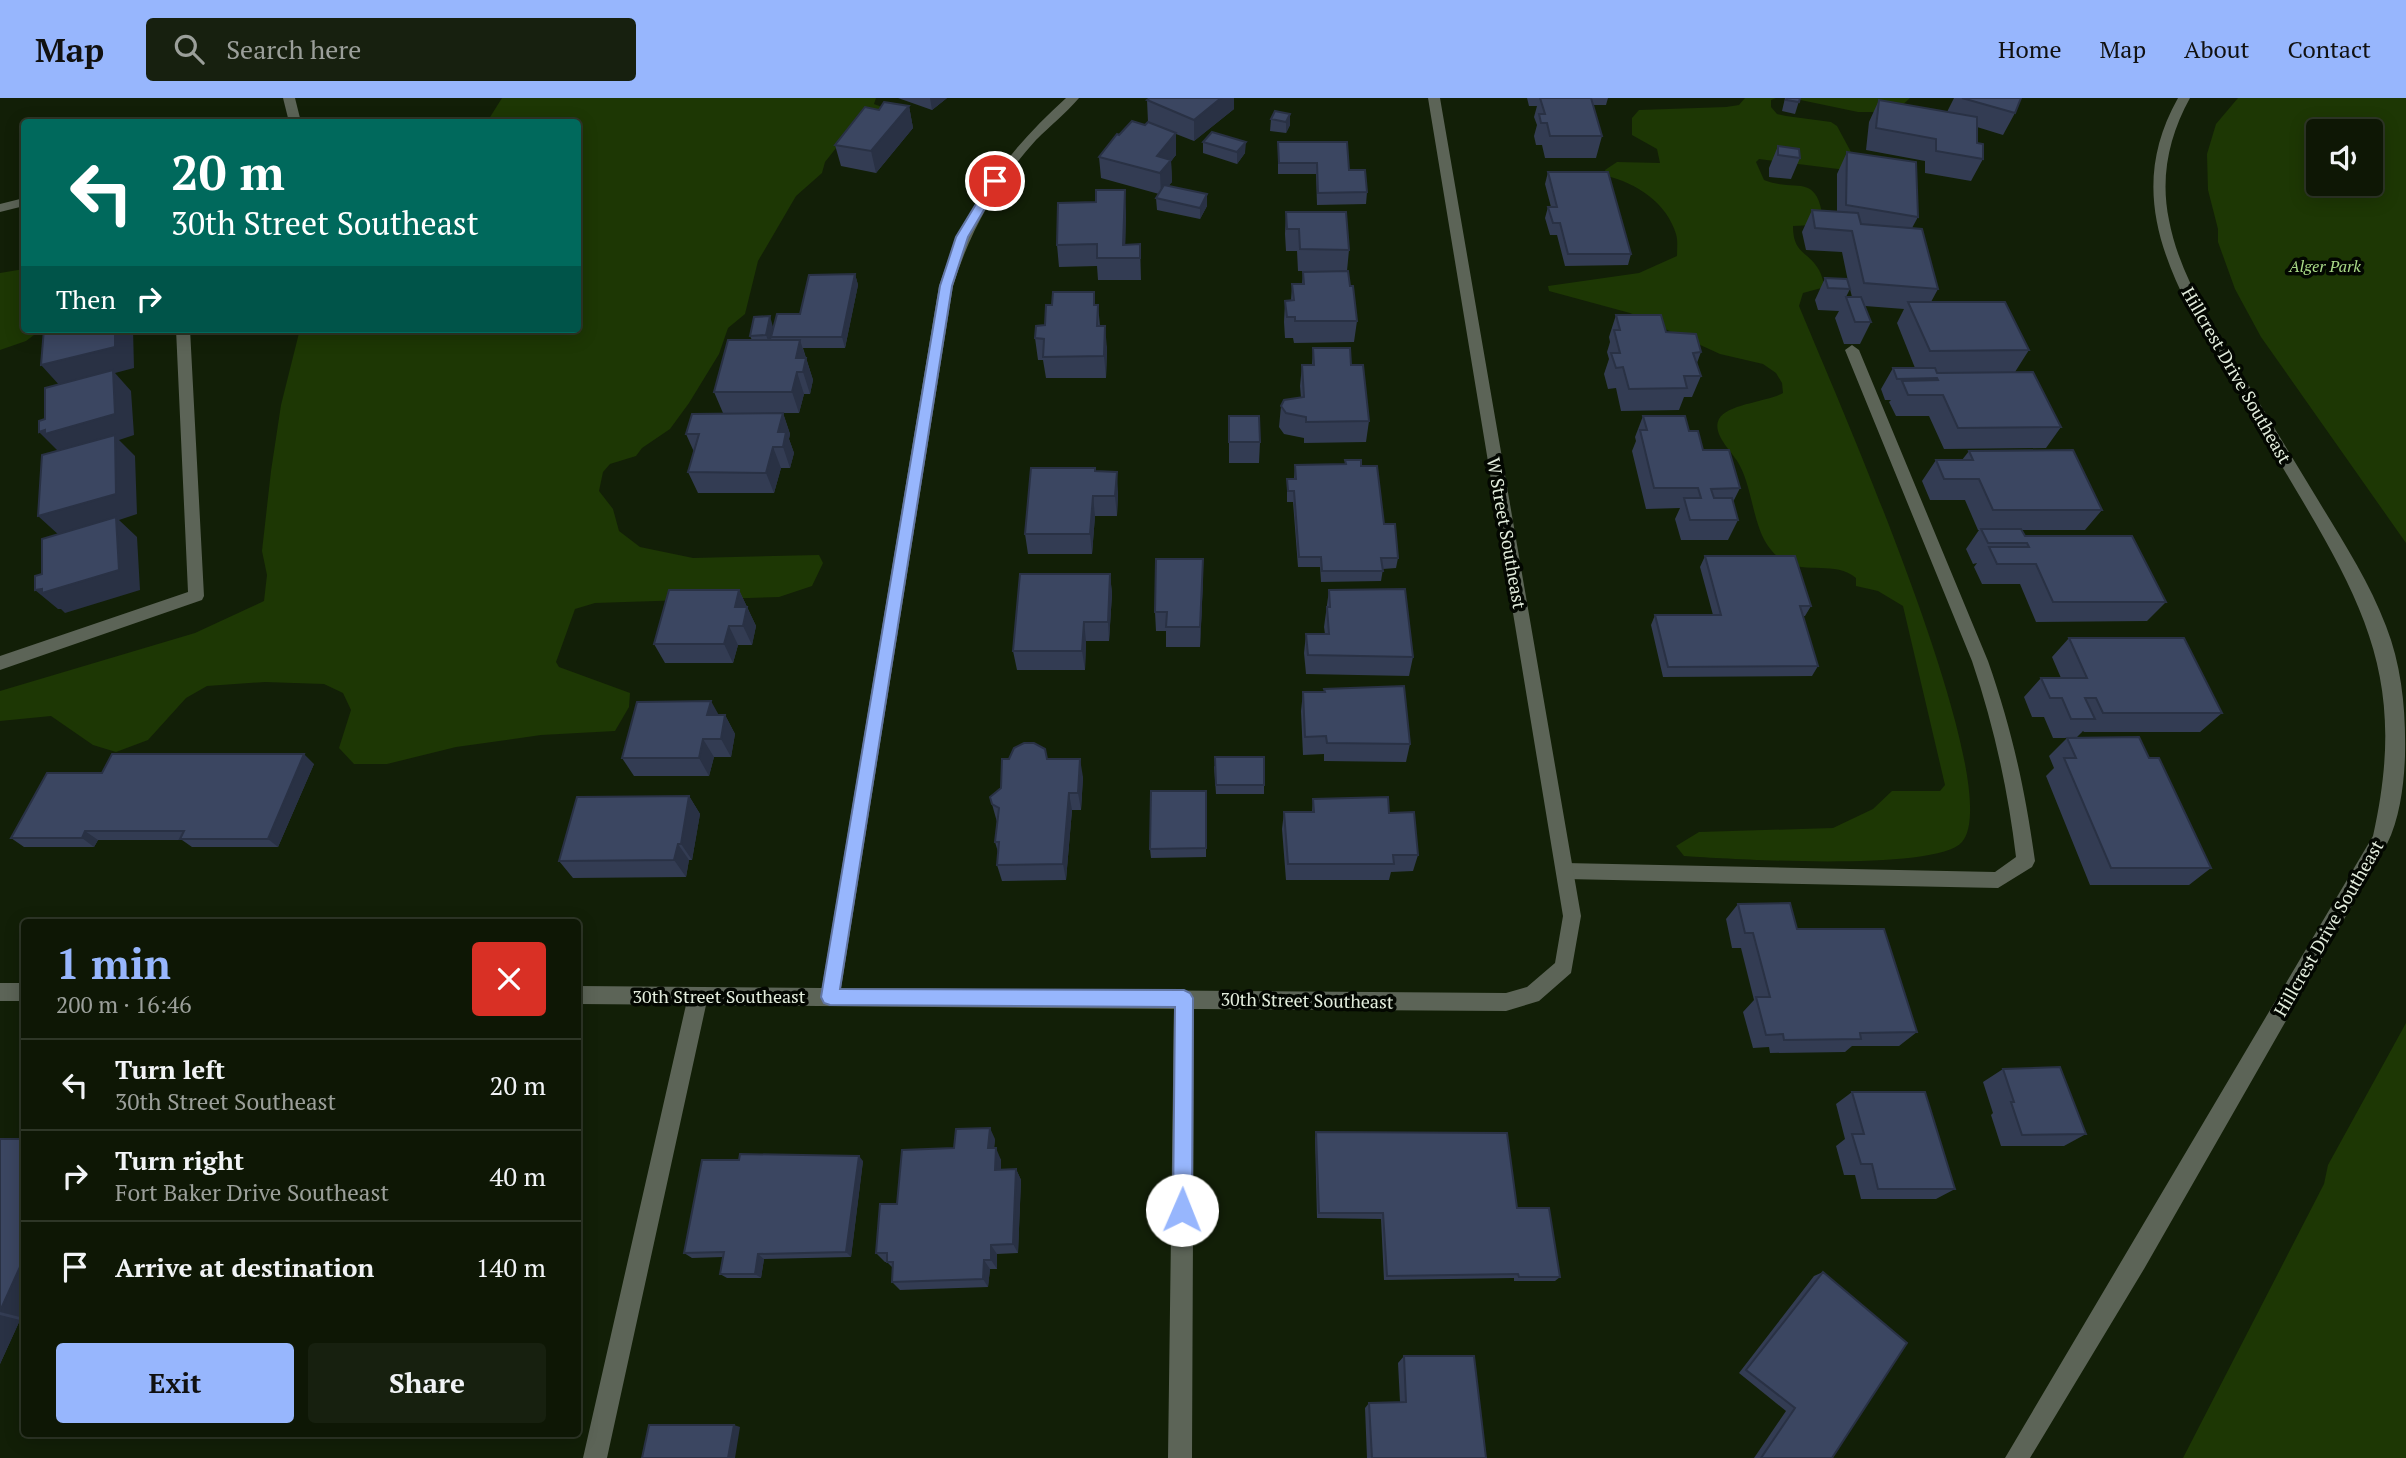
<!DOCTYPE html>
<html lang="en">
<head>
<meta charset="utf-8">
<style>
  body { margin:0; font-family:"PT Serif",serif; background:#17200f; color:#f1f3f6; height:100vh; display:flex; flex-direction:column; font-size:26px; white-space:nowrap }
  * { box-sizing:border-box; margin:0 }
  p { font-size:23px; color:#9b9f9a }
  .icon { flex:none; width:38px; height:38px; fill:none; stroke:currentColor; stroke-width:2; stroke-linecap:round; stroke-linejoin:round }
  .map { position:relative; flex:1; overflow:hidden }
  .sheet { position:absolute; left:21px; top:821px; width:560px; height:518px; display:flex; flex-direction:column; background:#0e1705; border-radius:7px; box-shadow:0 4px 18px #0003,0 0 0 2px #2e3627 }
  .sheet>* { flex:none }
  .top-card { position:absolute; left:21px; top:21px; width:560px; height:214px; border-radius:7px; box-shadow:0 4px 18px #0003,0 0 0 2px #2e3627; background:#00695c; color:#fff; overflow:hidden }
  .buttons { position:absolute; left:2306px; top:21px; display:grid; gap:14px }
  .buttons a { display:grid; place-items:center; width:77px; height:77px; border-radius:7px; background:#0e1705; box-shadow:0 4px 18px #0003,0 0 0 2px #2e3627; font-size:35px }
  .pin { position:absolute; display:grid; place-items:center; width:60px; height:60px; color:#fff; margin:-30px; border:4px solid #fff; border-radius:50%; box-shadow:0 2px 7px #0007 }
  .me { position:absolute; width:77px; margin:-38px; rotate:1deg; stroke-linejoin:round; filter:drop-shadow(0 0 5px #0008) }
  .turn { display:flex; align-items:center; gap:24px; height:147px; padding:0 35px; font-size:32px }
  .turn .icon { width:91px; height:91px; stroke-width:2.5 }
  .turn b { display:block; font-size:49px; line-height:60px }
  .then { display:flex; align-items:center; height:66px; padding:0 35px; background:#0003; gap:14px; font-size:26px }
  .round { display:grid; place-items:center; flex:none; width:74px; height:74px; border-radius:7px; background:#17200f }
  .summary { display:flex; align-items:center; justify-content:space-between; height:119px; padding:0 35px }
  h1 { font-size:42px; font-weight:800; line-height:52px; color:#97b6fd }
  .action { display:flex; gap:14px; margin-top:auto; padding:14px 35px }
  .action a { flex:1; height:80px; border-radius:7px; background:#97b6fd; color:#111; font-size:28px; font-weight:800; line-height:80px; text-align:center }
  .action a+a { background:#17200f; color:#f1f3f6 }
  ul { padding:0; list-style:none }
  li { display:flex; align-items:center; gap:21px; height:91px; padding:0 35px; border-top:2px solid #2e3627 }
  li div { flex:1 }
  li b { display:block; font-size:26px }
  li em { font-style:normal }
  header { display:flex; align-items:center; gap:42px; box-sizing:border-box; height:98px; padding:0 35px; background:#97b6fd; color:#111 }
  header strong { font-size:33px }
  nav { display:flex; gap:38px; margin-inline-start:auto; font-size:24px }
  .search { width:490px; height:63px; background:#17200f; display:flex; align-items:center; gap:18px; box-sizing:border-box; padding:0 24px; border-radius:7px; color:#9b9f9a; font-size:26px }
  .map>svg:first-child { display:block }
</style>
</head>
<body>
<header>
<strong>Map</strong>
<div class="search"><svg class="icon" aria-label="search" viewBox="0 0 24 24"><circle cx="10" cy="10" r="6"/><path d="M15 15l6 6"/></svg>Search here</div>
<nav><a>Home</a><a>Map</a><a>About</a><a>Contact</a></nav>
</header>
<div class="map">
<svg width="2406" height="1360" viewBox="0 0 2406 1360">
  <rect width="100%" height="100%" fill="#121f07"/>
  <!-- green -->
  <path fill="#1d3704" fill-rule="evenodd" d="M502 0H876L874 6 908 19 844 40 825 64 822 75 796 98 758 163 745 216 728 230 719 256 689 305 670 331 642 350 636 358 610 366 603 374 599 393 613 411 619 433 640 449 693 460 819 457 823 465 812 488 779 499 595 505 575 511 556 564 559 569 630 595 629 609 615 633 541 637 456 649 387 666H354L339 650 351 612 343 595 324 586 265 584 207 588 186 600 148 642 116 654 93 647 51 618 0 623V593L195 535 264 503 267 477 262 453 271 373 281 307 300 231H578V24H487Z
    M1745 0H1776L1771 2V9L1777 16 1786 18 1831 24 1837 28 1851 54 1866 65 1846 72 1759 61 1756 64 1764 82C1796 95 1816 73 1823 120L1815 127 1793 128C1793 156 1808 153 1819 172 1822 177 1823 184 1825 189L1803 195 1799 208C1830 284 2010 688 1962 744 1937 774 1728 761 1684 758L1676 748 1699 734 1833 730 1873 711 1892 693H1940L1945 687 1903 508 1878 493 1856 488V480C1835 462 1806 477 1784 463 1752 444 1756 399 1740 368 1734 355 1711 337 1719 321 1727 306 1767 304 1783 295L1782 285 1776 275 1763 266 1720 256 1630 215 1549 193 1548 188 1639 175 1677 158C1677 151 1678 142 1676 136 1667 105 1636 85 1607 78L1605 72 1617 64 1660 65 1657 51 1632 37V20L1639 12 1726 9 1739 7Z
    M1791 0H1910L1895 14H1858Z
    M2238 0H2406V445L2261 239 2235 191 2218 144V131L2208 92 2207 56 2216 26ZM2319 33H2371V86H2319Z
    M24 171V231H42L26 243 0 252V175Z
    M2406 925V1360H2183L2324 1086 2328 1067Z"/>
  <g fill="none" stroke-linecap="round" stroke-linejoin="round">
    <!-- lane -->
    <path fill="#5c6457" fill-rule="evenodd" d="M283 0H295L301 24H289Z
      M24 100V108L0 114V106Z
      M176 231H190L204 498 202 502 0 572V558L188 494Z
      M1852 247 1859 252 1988 563C2012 632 2025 691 2035 763L2032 769 1998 790 1565 781 1559 779 1556 773 1559 767 1565 765 1995 774 2016 759C2008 692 1994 628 1972 563L1845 252Z
      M698 889 705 892 708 898 607 1360H583L688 898 691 892Z"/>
    <!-- street -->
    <path fill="#5c6457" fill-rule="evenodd" d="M1066 0H1079C1066 15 1050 28 1036 42 997 85 970 133 953 188L841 890 1506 895 1527 889 1555 865 1563 818 1428 0H1440L1581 818 1571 875 1539 903 1506 913 1194 911 1192 1360H1168L1174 911 578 906V888L822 890 939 188C964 112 1007 53 1066 0Z
      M2178 0H2190C2169 38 2160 79 2169 122 2179 175 2209 221 2236 266 2263 311 2290 356 2318 402 2342 442 2369 483 2386 528 2402 569 2406 613 2405 658 2404 686 2400 720 2387 746L2144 1171 2030 1360H2005L2373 738C2406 590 2370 516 2296 392 2260 331 2223 270 2188 208 2152 137 2137 73 2178 0Z
      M0 885H24V903H0Z"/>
  </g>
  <!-- wall -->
  <path fill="#333c53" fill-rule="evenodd" d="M898 0H947L932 12Z
    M1150 0H1234V11L1194 43 1176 36V57L1171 63 1172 84 1168 88 1207 108 1200 121 1157 112 1156 100 1159 96 1101 80 1099 59 1119 37 1164 30 1148 24 1147 2Z
    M1527 0H1608L1606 7H1593L1602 38 1596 60H1545L1542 47H1536L1534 38 1537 27 1534 19 1537 8H1529Z
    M1785 0H1800L1795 16 1782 13Z
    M1954 0H1962L1957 12 1962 0 2015 15 2003 37 1977 29V45L1983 61 1971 83 1925 75V63L1866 52 1869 24 1879 2 1947 14Z
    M909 8 913 30 876 75 841 68 835 47 879 12Z
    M1275 13 1290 27 1286 35 1270 33 1271 21Z
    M1203 44 1245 55 1237 66 1203 55Z
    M1278 44 1349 72 1367 94 1366 106 1317 107 1316 76H1278Z
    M1778 48 1800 60 1791 81 1769 79V70Z
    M1847 54 1918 119 1912 130 1938 191 1931 204 2029 252 2015 274 2061 329 2046 350 1944 351 1929 318H1896L1889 304 1891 302H1885L1881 291 1893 270H1915L1897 225 1904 211 1865 208 1871 224 1860 246H1844L1835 220 1839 213 1818 212 1815 202 1825 180 1849 188 1842 154 1806 152 1802 134 1812 112 1837 114V76ZM1850 191 1852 199H1846Z
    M1548 74 1631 156 1628 167 1565 168 1557 137H1550L1545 120 1548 109H1551L1545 86Z
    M1126 113 1125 147 1140 146 1141 182H1098L1097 168 1059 169 1057 147Z
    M1286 114 1349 152 1347 173H1298L1297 153H1286L1285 136Z
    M1303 174 1350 188 1357 223 1354 244 1294 245 1293 240H1285L1284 224 1285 203H1291L1292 186H1302Z
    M855 176 858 187 845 250H803L813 282 810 296H804L799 315H783L790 336 789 341 794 355 790 370H781L774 395H698L688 374 694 354 686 336 723 315 714 294 752 242 750 238 773 231 800 216Z
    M1095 207H1098L1100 228 1107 250 1106 280H1046L1043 262H1038L1035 240 1045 227Z
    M1616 217 1666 234 1701 254 1697 265 1701 278 1692 299H1684L1679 312 1621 313 1616 290 1608 291 1604 276 1609 261 1607 254 1610 244 1609 239Z
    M1313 250 1351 267 1369 323 1366 344 1304 345V340L1284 336 1279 329 1281 308 1301 300 1300 288 1302 267H1312Z
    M1229 318 1260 344 1259 365H1229Z
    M1643 318 1689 333 1703 352 1740 390 1733 404 1738 422 1728 442H1681L1675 421 1680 410 1646 411 1632 353 1636 343 1635 339Z
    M1969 353 2102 412 2085 432H2022L2025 438 2166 504 2147 523 2036 524 2020 486H1982L1974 469 1977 465 1973 466 1966 451 1979 432H1978L1965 402H1930L1922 383 1936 362H1962Z
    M1345 362 1361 368 1384 426 1398 460 1396 470 1383 471 1381 483 1321 484 1320 469H1298L1293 404H1287V381H1294L1295 367 1345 366Z
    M1095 373 1118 394 1117 418H1095L1092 456H1028L1025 436Z
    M1705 458 1811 508 1805 518H1803L1818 568 1812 578 1663 579 1651 527 1655 517H1713L1700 469Z
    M1110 476 1112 496 1109 543H1086L1085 572H1017L1013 553Z
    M1203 481 1200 549H1166V533H1156L1155 514Z
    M739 492 756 528 752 547H738L733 565H665L654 546Z
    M1329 492 1413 559 1409 578 1306 576 1304 555 1306 536H1325L1324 529Z
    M2069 540 2222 615 2200 634H2084L2083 633 2076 640H2053L2044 619H2032L2024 599 2041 580H2061L2052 559Z
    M1303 594 1410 646 1406 664 1324 663V656L1303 657 1301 613Z
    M719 617H725L735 636 731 659H714L709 678H634L622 660Z
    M2067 640 2149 660 2211 770 2189 787H2090L2046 678 2054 670 2049 658Z
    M1009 661H1047L1083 679 1081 712H1072L1066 782 1002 783 997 767 998 754 995 744 997 724 990 699 1001 690Z
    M314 666 278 749H192L182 742H98L94 749H24L11 740 102 675Z
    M1214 668 1264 687V696H1216Z
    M1206 693V759L1151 760 1150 751Z
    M689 698 700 716 692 762H689L686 779 573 780 559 763Z
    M1313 701 1389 715 1418 757 1413 773 1391 774 1389 782H1286L1282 731 1284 714H1312Z
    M1738 806 1797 831 1917 934 1899 948H1852L1845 954 1770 955 1769 949 1753 950 1743 914 1754 902 1741 850H1732L1726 821Z
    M2003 971 2086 1036 2064 1048H2001L1991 1017 1993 1015 1983 984Z
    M1852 994 1955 1091 1936 1101H1861L1855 1077H1844L1836 1048 1845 1041 1836 1006Z
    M1316 1034 1517 1110 1560 1179 1555 1183H1514V1180L1384 1182 1381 1121 1317 1120 1315 1040Z
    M0 1041H24V1222H20L0 1266Z
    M995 1041 994 1050 1001 1062V1072L1016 1071 1021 1082 1018 1155 997 1156V1171H990L988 1189 900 1192 892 1184 893 1170 887 1164H885L876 1155 897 1106 954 1050Z
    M739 1062 863 1063 851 1159 764 1161 761 1180H727L720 1176 723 1159 692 1160 684 1155Z
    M1823 1174 1832 1360H1754L1786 1313 1739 1275 1814 1178Z
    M1404 1258 1486 1360H1367L1365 1310 1369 1305 1400 1304 1398 1265Z"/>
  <!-- shaded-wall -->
  <path fill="#293144" d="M930 0H947L932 12Z
    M1221 0H1234V11L1194 43V22Z
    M909 8 913 30 876 75 871 53Z
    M1290 16V27L1286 35V24Z
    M1176 35V57L1171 63 1172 84 1161 97 1160 75 1157 58Z
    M1246 44 1245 55 1237 66V54Z
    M1125 92 1126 113 1125 160 1123 147Z
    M1207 96V108L1200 121V110Z
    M855 176 858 187 845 250 842 239Z
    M770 218 773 229 770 248 766 237Z
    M1105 228 1107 250 1106 280 1104 258Z
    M115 231H133L134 270 115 275 131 293 134 337 119 342 135 358 137 416 119 422 137 439 140 492 65 515 61 511H58L35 492 60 438 38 418 60 355 39 334 45 332 61 289 41 267Z
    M800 242 813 282 810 296 803 274 796 260Z
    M797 274 804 296 799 315 792 294Z
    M783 315 790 336 789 341 794 355 790 370 778 334Z
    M773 349 781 370 774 395 766 375Z
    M1117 374 1118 394 1117 418 1115 398Z
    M1093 398 1095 418 1092 456 1090 436Z
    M1203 461V481L1200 549V529Z
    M1110 476 1112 496 1109 543 1108 524Z
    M739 492 756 528 752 547 743 528 735 509Z
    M1084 524 1086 543 1085 572 1082 553Z
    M729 528 738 547 733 565 724 546Z
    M711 603 721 621 707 617Z
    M725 617 735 636 731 659 721 641Z
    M703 641 714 659 709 678 699 660Z
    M304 656 314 666 278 749 268 741Z
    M1080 661 1083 679 1081 712 1078 695Z
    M1069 695 1072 712 1066 782 1063 766Z
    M689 698 700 716 692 762 681 746Z
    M85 733 98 742 94 749 82 740Z
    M678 746 689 762 686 779 674 762Z
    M990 1030 995 1041 993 1062 988 1050Z
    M996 1050 1001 1062V1083L995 1072Z
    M859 1058 863 1063 851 1159 846 1154Z
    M1016 1071 1021 1082 1018 1155 1013 1146Z
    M991 1147 997 1156V1171L991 1162Z
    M758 1156 764 1161 761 1180 755 1176Z
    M24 1160V1220L0 1214Z
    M984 1162 990 1171 988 1189 983 1181Z
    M0 1217 20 1222 0 1266Z
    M734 1327 740 1329 735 1360H728Z"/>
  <!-- building -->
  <path fill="#3b4661" stroke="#293144" stroke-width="2" d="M1150 0H1221L1194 22 1147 2Z
    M1540 0H1591L1602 38H1550L1547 25H1541L1539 16H1545Z
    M1787 0H1800L1799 4 1786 2Z
    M1962 0H2021L2015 15Z
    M1879 2 1977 19V45L1983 46V61L1936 53V41L1876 30Z
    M884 4 909 8 871 53 835 47 865 9 879 12Z
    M1275 13 1290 16 1286 24 1271 21Z
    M1132 23 1145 27 1148 24 1176 35 1157 58 1171 62 1160 75 1099 59 1117 36 1119 37Z
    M1212 34 1246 44 1237 54 1203 44Z
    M1278 44H1347L1349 72H1365L1367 94 1318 95 1317 65H1279Z
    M1778 48 1799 51 1800 60 1778 57Z
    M1847 54 1916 64 1918 119 1846 107Z
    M1548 74H1608L1631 156H1568L1560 125H1553L1548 109H1557Z
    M1164 87 1207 96 1200 110 1156 100Z
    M1096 92H1125L1123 147 1140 146V160H1097V146L1057 147 1058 105 1096 104Z
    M1812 112 1858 115 1861 126 1922 131 1938 191 1864 185 1852 133 1815 130Z
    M1286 114H1346L1349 152 1300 151 1299 131H1287Z
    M1348 173 1350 188H1353L1357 223H1295V219H1287L1285 203 1294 202 1292 186H1304L1303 174Z
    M855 176 842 239H771L777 216H800L809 177Z
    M1825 180 1847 181 1850 191 1828 190Z
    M1053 194H1094V207H1098L1097 228H1105L1104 258 1043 259 1044 241 1035 240 1036 228 1045 227 1046 207H1052Z
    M1846 199H1861L1871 224H1855Z
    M1908 204H2005L2029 252 1930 253Z
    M1616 217H1661L1666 234 1696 236 1701 254 1693 255 1701 278H1684L1687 290 1629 291 1623 269 1616 270 1611 255H1620L1614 232H1620Z
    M770 218 766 237 750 238 754 219Z
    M44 231H115V249L41 267Z
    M728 242H800L796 260H806L803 274H797L792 294H714Z
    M1313 250H1350L1351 267H1363L1369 323 1306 324V319L1286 315 1281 308 1284 302 1304 299 1302 267H1314Z
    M1893 270H1935L1937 275 2033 274 2061 329 1958 330 1943 297H1908L1902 283 1938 282 1937 280 1897 281Z
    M113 272 115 316 45 336V332L39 334V323L45 321V290Z
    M783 315 778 334H786L783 349H773L766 375 688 374 699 336H686L692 316Z
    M1229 318H1259L1260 344H1229Z
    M1643 318H1685L1689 333H1698L1703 352H1729L1740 390 1711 391 1714 400H1732L1738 422H1690L1684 400H1701L1698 390H1654L1640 332H1647Z
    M115 337 116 396 38 418 42 357Z
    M2073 352 2102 412H1993L1979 381H1944L1936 362H1973L1969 353Z
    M1345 362H1361V368H1377L1384 426H1395L1398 460H1381L1383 473H1322L1321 459H1299L1294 393H1288L1287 381H1296L1295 367 1346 366Z
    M1031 370H1095V373L1117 374 1115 398H1093L1090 436H1025Z
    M116 419 119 472 42 495V491L35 492V478L42 476V441Z
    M1981 431H2021L2025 438H2132L2166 504H2053L2036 466H1997L1989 449H2029L2027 445H1988Z
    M1705 458H1795L1811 508H1800L1818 568 1668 569 1655 517H1721Z
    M1156 461H1203L1200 529H1166L1167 514H1155Z
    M1020 476H1110L1108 524H1084L1082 553H1013Z
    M1405 491 1413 559 1308 557 1306 536H1329L1327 509H1330L1329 492Z
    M669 492H739L735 509H747L743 528H729L724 546H654Z
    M2069 540H2184L2222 615H2103L2096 600H2085L2095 621H2071L2062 600H2050L2041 580H2087Z
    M1404 588 1410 646 1327 645 1326 638 1305 639 1303 594H1325L1324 591Z
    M711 603 707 617H725L721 641H703L699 660H622L637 604Z
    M2139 639 2149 660H2159L2211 770H2111L2064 660H2076L2067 640Z
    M1024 645H1034L1045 651 1047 661H1080L1078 695H1069L1063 766 997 767 999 744H995L999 710 992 706 990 699 1001 690 1002 661H1009L1014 650Z
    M112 656H304L268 741H180L184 733H85L82 740H11L47 675H102Z
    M1215 659H1264V687H1216Z
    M1151 693H1206V750L1150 751Z
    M689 698 681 746H678L674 762 559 763 577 699Z
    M1388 699 1389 715 1414 714 1418 757H1393L1394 766H1288L1284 714H1314L1313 701Z
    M1790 805 1797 831H1884L1917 934 1860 935 1861 941 1784 942 1783 936 1766 937 1756 899H1770L1753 835H1745L1738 806Z
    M2060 969 2086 1036 2022 1037 2011 1004H2014L2003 971Z
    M1852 994H1925L1955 1091H1878L1872 1066H1861L1852 1036H1864Z
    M990 1030 988 1050H996L995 1072 1016 1071 1013 1146 991 1147V1162H984L983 1181 892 1184 893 1164H887V1155H876L880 1106H897L902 1052 954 1050 956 1031Z
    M1316 1034 1507 1035 1517 1110H1549L1560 1179H1519L1518 1176 1387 1178 1383 1115H1319Z
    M0 1041H24V1160L0 1213Z
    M740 1056 859 1058 846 1154 758 1156 755 1176H720L724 1154 684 1155 702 1062H739Z
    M1823 1174 1907 1245 1832 1360H1761L1795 1310 1746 1272Z
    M1404 1258H1474L1486 1360H1372L1369 1305 1406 1304Z
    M649 1327H734L728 1360H642Z"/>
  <!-- route -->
  <path fill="#97b6fd" stroke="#6276a4" stroke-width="2" d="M995 79 1001 83 968 139 952 188 840 891 1184 892 1190 895 1193 900 1192 1112 1189 1118 1182 1121 1176 1118 1173 1112 1175 909 830 907 824 905 821 899 940 188 956 139 990 83Z"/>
  <g text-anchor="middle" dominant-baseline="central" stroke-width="7" stroke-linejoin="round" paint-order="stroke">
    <!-- far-park labels -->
    <g font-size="16" font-style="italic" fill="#a9d987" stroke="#030701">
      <text x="2325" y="168">Alger Park</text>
    </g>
    <!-- street labels -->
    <g font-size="18" fill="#e3eddd" stroke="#030701">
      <text transform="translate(2237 277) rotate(60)">Hillcrest Drive Southeast</text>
      <text transform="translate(1507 435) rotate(80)">W Street Southeast</text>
      <text transform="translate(2328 830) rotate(-60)">Hillcrest Drive Southeast</text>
      <text x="719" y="898">30th Street Southeast</text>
      <text transform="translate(1307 902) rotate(1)">30th Street Southeast</text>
    </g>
  </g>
</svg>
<div class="buttons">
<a><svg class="icon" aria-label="sound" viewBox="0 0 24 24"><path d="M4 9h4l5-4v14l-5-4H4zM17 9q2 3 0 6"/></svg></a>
</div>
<div class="pin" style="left:995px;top:83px;background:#d93025"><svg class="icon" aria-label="arrive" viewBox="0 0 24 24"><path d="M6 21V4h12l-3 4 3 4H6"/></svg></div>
<svg class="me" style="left:1182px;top:1112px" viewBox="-20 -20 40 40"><circle r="19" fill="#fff"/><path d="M0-13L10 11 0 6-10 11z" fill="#97b6fd"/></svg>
<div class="top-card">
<div class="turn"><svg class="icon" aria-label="left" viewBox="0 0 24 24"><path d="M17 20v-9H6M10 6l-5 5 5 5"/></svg><div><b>20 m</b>30th Street Southeast</div></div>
<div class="then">Then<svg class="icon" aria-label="right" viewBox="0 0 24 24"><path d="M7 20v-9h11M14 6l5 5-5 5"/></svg></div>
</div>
<section class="sheet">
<div class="summary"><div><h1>1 min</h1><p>200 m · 16:46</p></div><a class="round" style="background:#d93025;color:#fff"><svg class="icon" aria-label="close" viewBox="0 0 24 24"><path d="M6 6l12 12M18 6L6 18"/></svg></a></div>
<ul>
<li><svg class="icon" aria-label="left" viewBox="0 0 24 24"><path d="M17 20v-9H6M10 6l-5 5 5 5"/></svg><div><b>Turn left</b><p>30th Street Southeast</p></div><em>20 m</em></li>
<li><svg class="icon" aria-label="right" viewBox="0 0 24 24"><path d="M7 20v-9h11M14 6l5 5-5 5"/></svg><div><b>Turn right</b><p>Fort Baker Drive Southeast</p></div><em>40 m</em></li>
<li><svg class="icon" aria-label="arrive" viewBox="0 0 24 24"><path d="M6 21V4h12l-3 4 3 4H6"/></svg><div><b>Arrive at destination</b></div><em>140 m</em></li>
</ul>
<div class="action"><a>Exit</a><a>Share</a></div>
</section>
</div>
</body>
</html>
